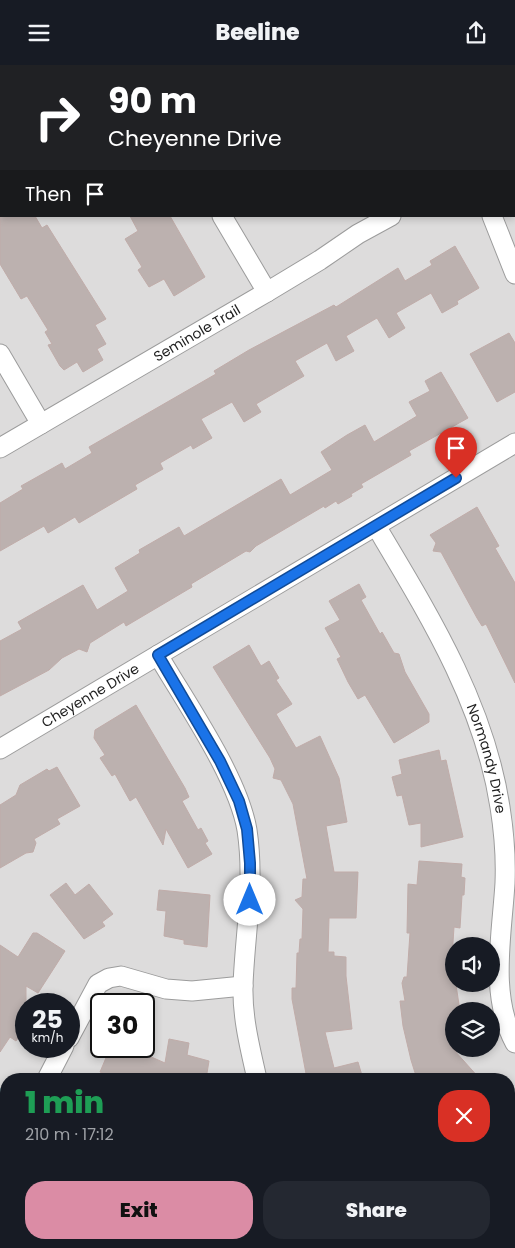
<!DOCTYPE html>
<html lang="en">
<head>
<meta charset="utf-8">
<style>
  body { margin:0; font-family:Poppins,sans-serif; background:#242831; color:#f1f3f6; height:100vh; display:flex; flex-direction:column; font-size:19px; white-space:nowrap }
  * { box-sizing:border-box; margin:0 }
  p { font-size:16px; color:#9ea1a6 }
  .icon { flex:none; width:28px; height:28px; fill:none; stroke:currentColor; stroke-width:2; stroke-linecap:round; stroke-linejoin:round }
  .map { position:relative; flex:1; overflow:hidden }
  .details { position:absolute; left:0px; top:1008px; width:515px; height:176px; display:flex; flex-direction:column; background:#171b24; border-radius:20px 20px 0 0; box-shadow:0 2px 8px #0003 }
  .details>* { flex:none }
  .hud { position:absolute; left:0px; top:0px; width:515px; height:152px; box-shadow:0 2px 8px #0003; background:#202124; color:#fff; overflow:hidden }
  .fabs { position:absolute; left:445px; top:872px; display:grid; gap:10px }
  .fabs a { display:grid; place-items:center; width:55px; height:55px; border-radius:50%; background:#171b24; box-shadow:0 2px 8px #0003; font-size:25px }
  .speed { position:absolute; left:15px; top:928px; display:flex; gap:10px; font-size:25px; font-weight:700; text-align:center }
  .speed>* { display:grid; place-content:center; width:65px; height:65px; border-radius:50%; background:#171b24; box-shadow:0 2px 8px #0003; line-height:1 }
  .speed small { font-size:12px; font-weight:400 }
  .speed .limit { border:2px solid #111; border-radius:8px; background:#fff; color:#111 }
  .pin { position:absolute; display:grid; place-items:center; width:42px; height:42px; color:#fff; margin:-51px -21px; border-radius:50% 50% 50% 0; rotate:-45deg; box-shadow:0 0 5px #0007 }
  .pin .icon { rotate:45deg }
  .me { position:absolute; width:55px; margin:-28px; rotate:0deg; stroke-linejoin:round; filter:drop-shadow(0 0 4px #0008) }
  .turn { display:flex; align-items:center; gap:18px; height:105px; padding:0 25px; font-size:22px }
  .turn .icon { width:65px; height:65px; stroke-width:2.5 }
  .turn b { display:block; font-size:35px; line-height:42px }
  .then { display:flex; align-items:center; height:48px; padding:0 25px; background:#0003; gap:10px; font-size:19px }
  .round { display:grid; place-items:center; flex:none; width:52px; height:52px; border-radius:20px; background:#242831 }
  .summary { display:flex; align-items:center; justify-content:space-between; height:85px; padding:0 25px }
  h1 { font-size:30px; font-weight:800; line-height:38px; color:#1e9e55 }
  .action { display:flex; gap:10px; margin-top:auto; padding:10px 25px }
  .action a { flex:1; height:58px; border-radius:20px; background:#db8ca5; color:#111; font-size:20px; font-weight:800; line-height:58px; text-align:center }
  .action a+a { background:#242831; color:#f1f3f6 }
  header { display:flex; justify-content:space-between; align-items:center; height:65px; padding:0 25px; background:#171b24; font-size:22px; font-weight:800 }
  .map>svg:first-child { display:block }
</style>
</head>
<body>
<header><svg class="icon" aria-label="menu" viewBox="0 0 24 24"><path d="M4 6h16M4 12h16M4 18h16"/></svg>Beeline<svg class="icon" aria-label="share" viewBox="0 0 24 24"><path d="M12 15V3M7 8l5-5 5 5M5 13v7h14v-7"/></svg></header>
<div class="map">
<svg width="515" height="1183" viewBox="0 0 515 1183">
  <rect width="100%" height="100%" fill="#efe9e6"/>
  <!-- residential -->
  <path fill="#dddcdc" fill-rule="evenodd" d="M0 0H515V1183H0ZM1 1H514V151H1ZM454 881H491V919H454ZM26 939H69V981H26ZM101 939H144V981H101ZM454 946H491V984H454ZM6 1014H509V1178H6Z"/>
  <!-- water -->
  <path fill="#a9dad7" d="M161 1178H244L247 1183H158Z"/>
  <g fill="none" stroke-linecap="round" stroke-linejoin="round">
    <!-- stream -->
    <path stroke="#a9dad7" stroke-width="5.5" d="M0 1026 6 1030"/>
  </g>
  <!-- building -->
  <path fill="#bcb1af" stroke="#c0aca9" d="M0 151H35L42 163 47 160 106 254 95 260 106 279 97 284 103 295 83 307 77 297 64 305 60 301 48 280 52 279 45 267 48 265 27 231 21 234 0 199Z
    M130 151H170L205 212 174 231 164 214 149 222 138 205 142 202 125 174 138 166Z
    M455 181 479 223 457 236 458 239 442 248 431 228 396 248 405 263 389 273 377 253 346 271 354 286 336 296 327 278 295 296 304 311 256 339 261 347 244 357 232 337 201 354 212 373 193 384 191 380 160 398 163 404 135 420 137 424 79 458 75 452 48 468 44 461 0 486V438L23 424 21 421 62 398 65 404 92 388 89 382 216 309 214 306 249 285 334 240 336 242 398 203 405 216 432 200 430 196Z
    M509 268 515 278V327L497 337 470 289Z
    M441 307 468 353 409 386 411 390 361 419 363 422 351 429 352 431 338 439 336 436 325 443 324 441 256 481 250 487 246 486 191 519 192 522 126 561 124 557 90 578 87 587 79 584 62 593 49 605 0 631V576L22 564 18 557 83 520 97 545 128 526 115 503 140 488 139 485 179 462 184 471 281 414 290 430 332 405 321 387 347 370 365 360 374 377 417 351 409 337 430 326 425 316Z
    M477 442 499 481 495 483 515 518V618L486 559 482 561 477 553 441 487 433 486 436 478 430 470Z
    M359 519 366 532 361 535 380 569 382 567 394 588 399 589 405 607 429 649V657L394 678 365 630 358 634 348 617 337 594 341 592 325 563 340 555 329 536Z
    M249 580 261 601 269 596 279 613 276 615 292 639 276 649 296 683 320 671 339 713 347 757 326 761 334 807H358L356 853H329L328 887H334V891L346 892V911L352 964 325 967 334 1003 358 997 363 1014H307L292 934V923H296L297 888H299L300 874H302L303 844 295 835 302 832 303 814H307L293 739 281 715 273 713 275 704 270 693 213 602Z
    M136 640 185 723 189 732 182 736 198 765 201 763 208 776 205 778 212 789 188 803 166 764 163 780 136 732 130 736 115 709 112 711 100 693 105 690 94 673 95 665Z
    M439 685 441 696 446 695 463 772 421 782V758L409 760 402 730 397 731 392 712 402 709 399 695Z
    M57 702 80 741 57 754 60 759 34 774 36 778 33 787 26 788 0 803V740L16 730 20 720 47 704 49 706Z
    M419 796 462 799 461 812 465 813 464 830H462L460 863 454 862 451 907H454L460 946H454V985L480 1014H417L411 995 403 961 400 936H405L402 918 404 912H407L410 868H407L408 819 417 820Z
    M66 818 75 830 89 819 113 849 102 857 105 861 84 874 50 830Z
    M159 825 210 830 207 882 184 879V875L164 871 166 846 157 845Z
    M33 868H37L65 886 38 928 26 921V962L16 976 10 972 0 987V880L18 892Z
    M169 974 189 978 187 990 209 996 206 1014H116L100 1007 111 981H126L165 998Z"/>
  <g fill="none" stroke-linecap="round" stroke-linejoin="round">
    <defs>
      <g id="minor">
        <path d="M133 0 134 1"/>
        <path d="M434 0 435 1"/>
        <path d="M222 151 267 227"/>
        <path d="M492 151 515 209"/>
        <path d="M0 289 41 359"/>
        <path id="s1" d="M0 383 267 227 320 195 358 169 391 151"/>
        <path id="s2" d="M376 461C429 550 484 638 500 742 504 767 506 793 505 818 502 870 489 930 515 978"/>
        <path d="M158 590C186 638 238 712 247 765 255 818 245 868 243 920 242 952 250 983 257 1014"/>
        <path id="s3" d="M0 684 515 378"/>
        <path d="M69 973 98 919 109 913 121 911 166 924 192 926 243 921"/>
        <path d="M47 1014 64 981"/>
        <path d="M335 1178 340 1183"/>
      </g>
      <path id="tertiary" d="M0 1086 6 1090"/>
    </defs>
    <!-- minor casing -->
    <use href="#minor" stroke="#9c9c9c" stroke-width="21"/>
    <!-- tertiary casing -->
    <use href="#tertiary" stroke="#9c9c9c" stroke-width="26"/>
    <!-- minor -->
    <use href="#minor" stroke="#fff" stroke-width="19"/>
    <!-- tertiary -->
    <use href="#tertiary" stroke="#fff" stroke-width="24"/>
  </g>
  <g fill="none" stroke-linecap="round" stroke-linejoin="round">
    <defs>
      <path id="route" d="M250 835V798L247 764 239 736 220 696 158 590 456 413"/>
    </defs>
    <!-- route casing -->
    <use href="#route" stroke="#114b97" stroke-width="12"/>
    <!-- route -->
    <use href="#route" stroke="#1a73e8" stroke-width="9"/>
  </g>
  <g text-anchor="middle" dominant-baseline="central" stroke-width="5" stroke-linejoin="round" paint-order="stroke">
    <!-- street labels -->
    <g font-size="14" fill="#1f1f1f" stroke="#fff">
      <text stroke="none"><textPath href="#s1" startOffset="228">Seminole Trail</textPath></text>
      <text stroke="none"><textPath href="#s3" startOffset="105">Cheyenne Drive</textPath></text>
      <text stroke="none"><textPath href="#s2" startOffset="259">Normandy Drive</textPath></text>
    </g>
  </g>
</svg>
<div class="fabs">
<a><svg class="icon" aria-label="sound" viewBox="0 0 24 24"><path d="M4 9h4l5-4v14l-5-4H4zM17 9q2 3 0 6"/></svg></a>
<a><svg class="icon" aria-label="layers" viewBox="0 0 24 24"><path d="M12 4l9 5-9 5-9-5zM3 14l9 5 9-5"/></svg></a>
</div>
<div class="speed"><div>25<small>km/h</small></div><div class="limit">30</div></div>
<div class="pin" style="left:456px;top:413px;background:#d93025"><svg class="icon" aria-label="arrive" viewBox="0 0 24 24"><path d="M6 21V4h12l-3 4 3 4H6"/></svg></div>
<svg class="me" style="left:250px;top:835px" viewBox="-20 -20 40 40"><circle r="19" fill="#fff"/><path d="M0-13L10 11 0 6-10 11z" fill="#1a73e8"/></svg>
<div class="hud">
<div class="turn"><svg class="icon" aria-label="right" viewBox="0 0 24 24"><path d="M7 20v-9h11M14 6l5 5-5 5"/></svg><div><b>90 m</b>Cheyenne Drive</div></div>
<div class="then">Then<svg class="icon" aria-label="arrive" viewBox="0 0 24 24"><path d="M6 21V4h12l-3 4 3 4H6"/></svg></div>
</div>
<section class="details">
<div class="summary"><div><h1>1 min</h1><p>210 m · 17:12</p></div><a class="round" style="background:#d93025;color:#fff"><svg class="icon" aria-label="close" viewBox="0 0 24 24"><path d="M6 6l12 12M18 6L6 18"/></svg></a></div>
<div class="action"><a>Exit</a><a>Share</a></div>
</section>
</div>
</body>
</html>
